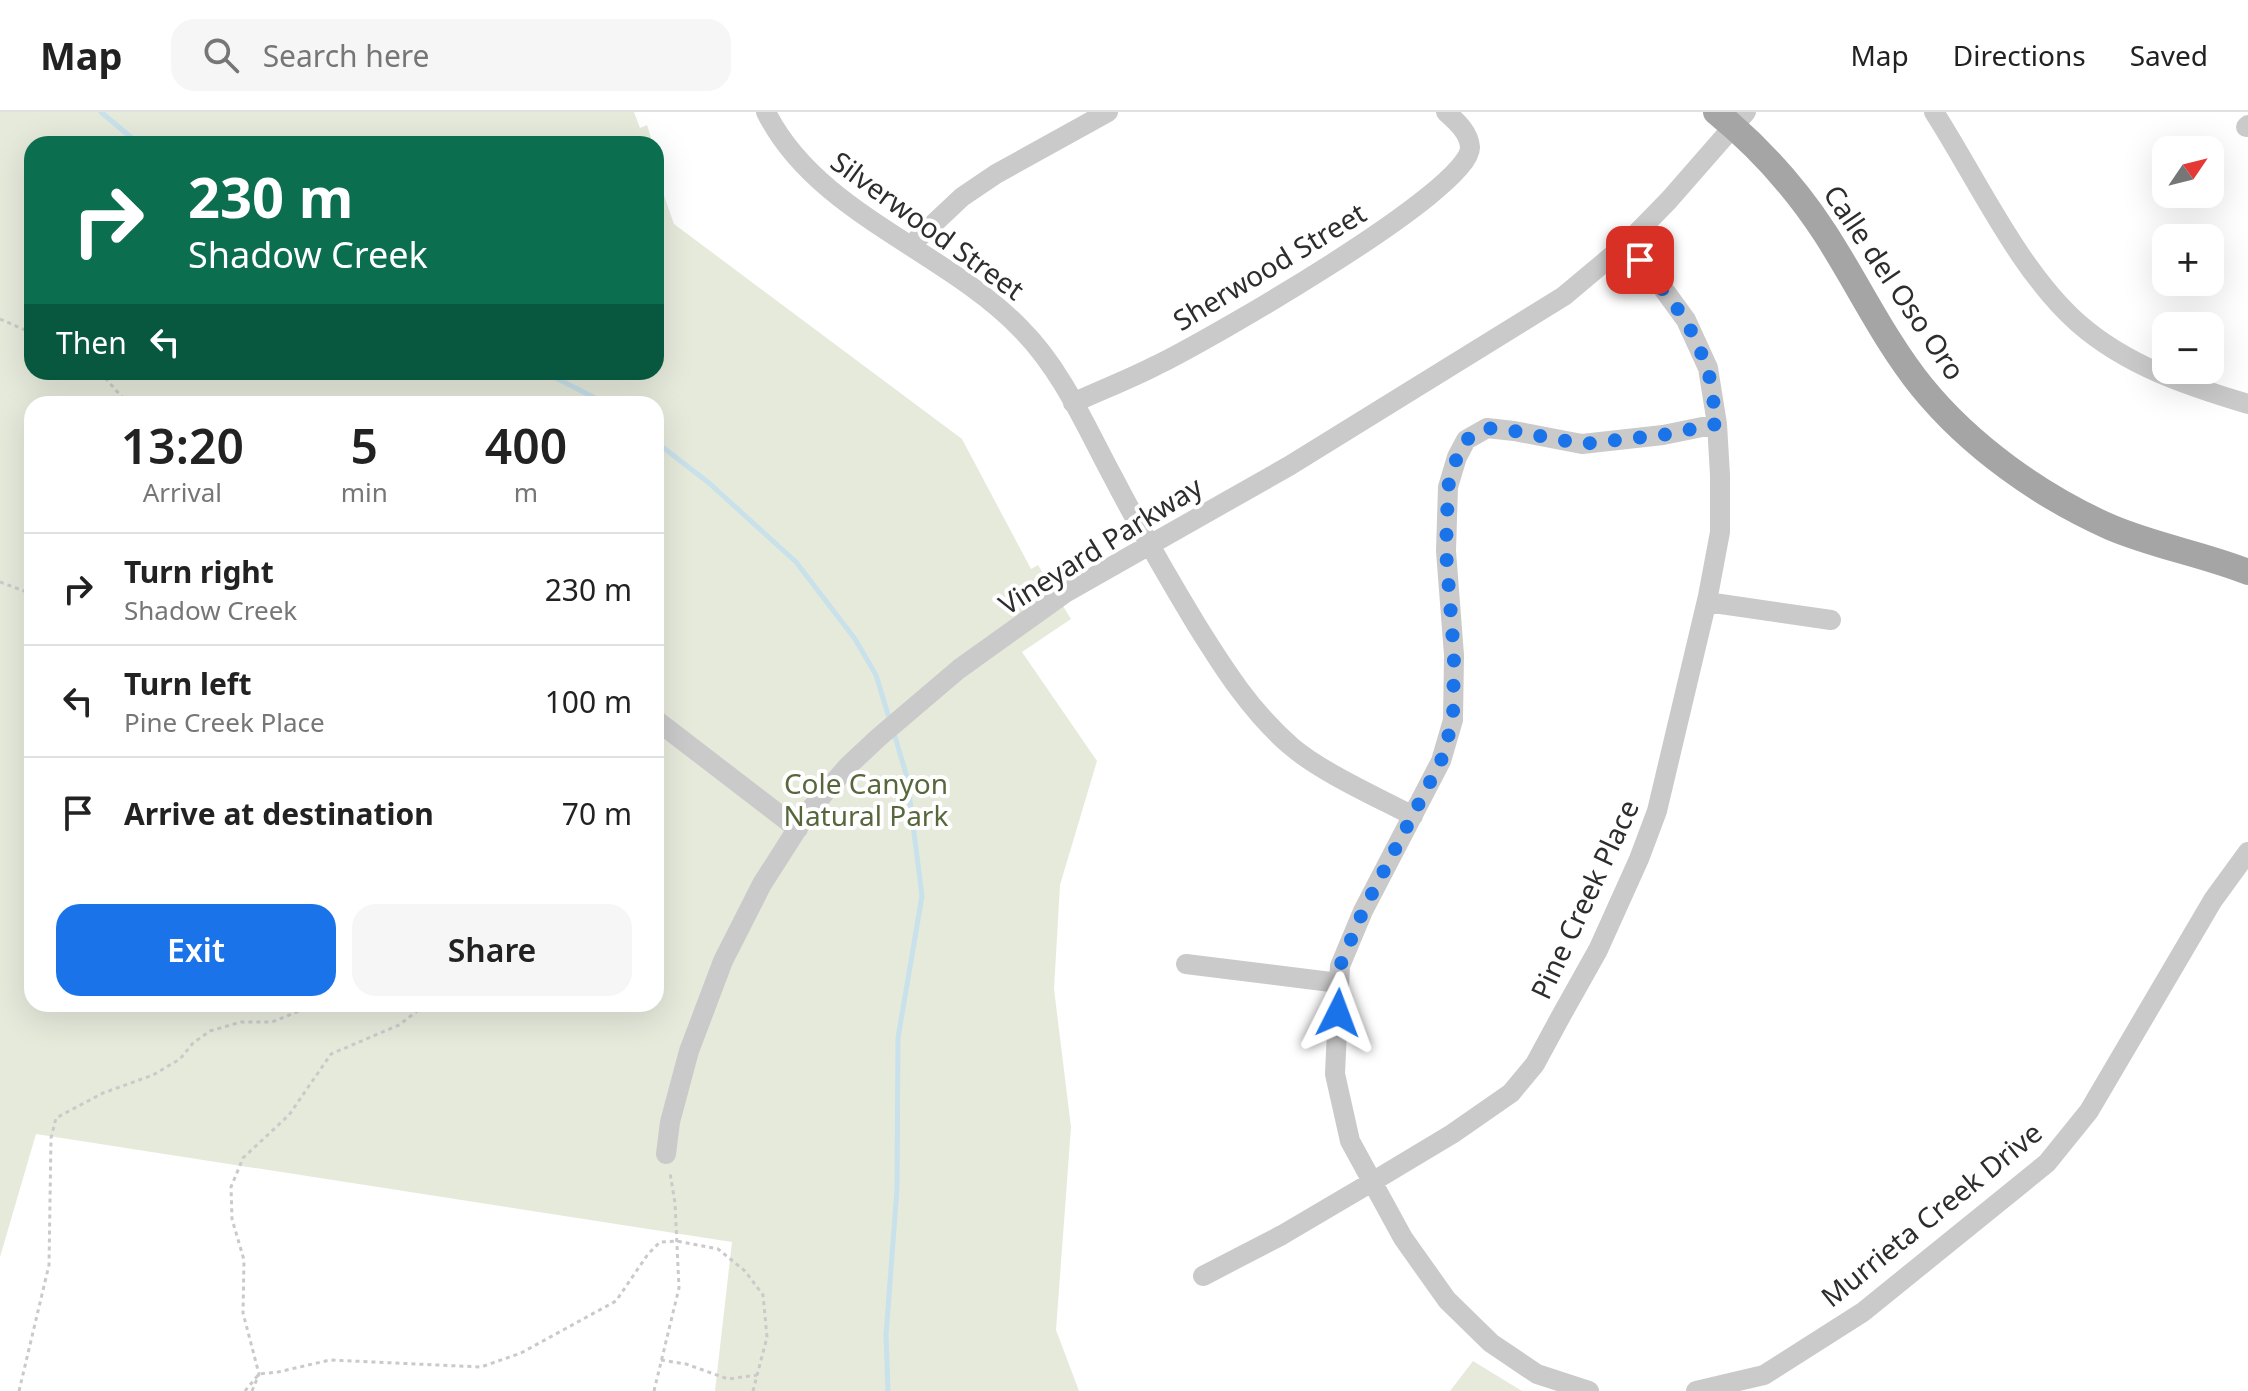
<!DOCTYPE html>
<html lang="en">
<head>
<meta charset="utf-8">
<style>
  body { margin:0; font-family:"Noto Sans",sans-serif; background:#f6f6f6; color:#222; height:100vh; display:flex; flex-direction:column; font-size:30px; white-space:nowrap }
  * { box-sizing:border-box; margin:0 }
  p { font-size:26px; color:#767676 }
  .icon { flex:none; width:44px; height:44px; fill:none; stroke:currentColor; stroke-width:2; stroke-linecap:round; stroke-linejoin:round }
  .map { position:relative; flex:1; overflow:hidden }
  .panel { position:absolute; left:24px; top:284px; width:640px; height:616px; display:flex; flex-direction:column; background:#fff; border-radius:24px; box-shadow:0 8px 32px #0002 }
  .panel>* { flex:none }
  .banner { position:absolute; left:24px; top:24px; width:640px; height:244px; border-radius:24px; box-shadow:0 8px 32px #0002; background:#0b6e4f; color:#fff; overflow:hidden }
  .needle { width:52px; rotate:55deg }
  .controls { position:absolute; left:2152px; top:24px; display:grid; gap:16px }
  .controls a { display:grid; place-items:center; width:72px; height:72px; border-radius:16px; background:#fff; box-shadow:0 8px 32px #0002; font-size:40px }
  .pin { position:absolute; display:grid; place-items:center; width:68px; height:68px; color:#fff; margin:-34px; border-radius:16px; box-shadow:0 4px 12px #0006 }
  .me { position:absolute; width:88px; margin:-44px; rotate:3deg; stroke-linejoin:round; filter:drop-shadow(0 0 6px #0008) }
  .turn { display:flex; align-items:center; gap:28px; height:168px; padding:0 32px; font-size:36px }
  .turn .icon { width:104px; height:104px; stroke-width:2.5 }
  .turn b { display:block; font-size:56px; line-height:68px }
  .then { display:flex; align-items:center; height:76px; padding:0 32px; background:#0003; gap:16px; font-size:30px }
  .eta { display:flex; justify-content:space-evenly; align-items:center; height:136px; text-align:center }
  .eta b { font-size:48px; font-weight:600; line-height:56px }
  .action { display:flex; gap:16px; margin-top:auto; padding:16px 32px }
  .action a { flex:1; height:92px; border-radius:24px; background:#1a73e8; color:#fff; font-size:32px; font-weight:600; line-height:92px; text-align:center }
  .action a+a { background:#f6f6f6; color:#222 }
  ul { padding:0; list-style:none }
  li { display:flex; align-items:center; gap:24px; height:112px; padding:0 32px; border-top:2px solid #e0e0e0 }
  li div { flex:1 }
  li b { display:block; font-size:30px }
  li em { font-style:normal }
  header { display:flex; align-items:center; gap:48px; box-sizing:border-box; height:112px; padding:0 40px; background:#fff; border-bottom:2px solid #e0e0e0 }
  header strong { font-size:38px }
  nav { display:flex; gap:44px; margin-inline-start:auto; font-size:28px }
  .search { width:560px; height:72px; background:#f6f6f6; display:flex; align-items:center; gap:20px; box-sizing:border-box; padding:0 28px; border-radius:24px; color:#767676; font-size:30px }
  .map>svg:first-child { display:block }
</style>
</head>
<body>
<header>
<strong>Map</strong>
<div class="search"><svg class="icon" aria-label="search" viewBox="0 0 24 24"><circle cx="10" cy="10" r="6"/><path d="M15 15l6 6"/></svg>Search here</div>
<nav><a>Map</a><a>Directions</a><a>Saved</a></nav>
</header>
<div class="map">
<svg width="2248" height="1279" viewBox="0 0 2248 1279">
  <rect width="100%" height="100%" fill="#fff"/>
  <!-- green -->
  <path fill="#e6eadb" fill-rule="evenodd" d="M0 0H634L640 16 647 13 653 32H32V260H656V61L674 112 962 327 1031 457 1038 453 1071 507 1022 540 1097 649 1060 773 1054 877 1071 1015 1056 1218 1079 1279H715L732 1130 36 1022 0 1145ZM32 292H656V892H32Z
    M1473 1249 1522 1279H1450Z"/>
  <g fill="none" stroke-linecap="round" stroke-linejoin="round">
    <!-- stream -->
    <path stroke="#c8e1ea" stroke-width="5" d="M101 0 139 32
      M544 260 607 292
      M656 330 709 371 796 450 855 527 876 563 890 609
      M888 1279 886 1223 897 1077 898 926 922 784 907 665 893 618"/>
    <!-- path -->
    <path stroke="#cacaca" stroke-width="3" stroke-dasharray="4 4" stroke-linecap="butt" d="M0 207 32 221
      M100 260 128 292
      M0 470 32 482
      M661 1248 686 1252 728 1267 757 1263
      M19 1279 49 1153 51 1026 56 1006 103 981 153 963 180 947 193 931 210 919 241 910H272L316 892
      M245 1279 259 1262 278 1260 330 1248 481 1255 521 1241 616 1189 648 1142 660 1130 676 1129 718 1137 745 1159 763 1183 767 1225 753 1279
      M252 1279 259 1262 243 1201 244 1148 232 1107 231 1075 243 1046 289 1003 331 942 399 913 416 900 417 892
      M654 1279 679 1176 675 1091 670 1061"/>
    <!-- minor -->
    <path stroke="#cacaca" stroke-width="20" d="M766 0C816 101 945 138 1021 217 1062 258 1086 315 1113 365 1139 415 1167 464 1196 512 1224 557 1252 601 1292 635 1323 661 1377 685 1413 704
      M1934 0C1977 67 2019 159 2078 211 2127 254 2188 274 2248 292
      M2246 15 2248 13
      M911 133 962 85 996 62 1108 0
      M1073 291C1101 278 1130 267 1157 253 1203 231 1472 78 1470 35 1469 20 1456 9 1446 0
      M1707 490 1831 508
      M656 608 798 717
      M1186 852 1339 871
      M666 1042 670 1010 689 939 723 849 762 772 808 700 848 654 879 625 959 557 1065 481 1289 354 1564 184 1626 132 1669 88 1746 0
      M1203 1164 1282 1123 1372 1070 1452 1022 1511 981 1535 952 1561 904 1598 838 1639 747 1657 699 1708 484 1720 420V363L1717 312 1708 256 1686 208 1654 164 1626 132
      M1589 1279 1537 1262 1491 1231 1447 1188 1403 1126 1350 1029 1335 962 1340 854 1363 799 1441 649 1453 608 1454 543 1446 439 1448 375 1457 345 1466 328 1487 316 1514 319 1582 332 1663 323 1717 312
      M1696 1279 1764 1263 1863 1200 2047 1051 2089 999 2213 788 2248 740"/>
    <!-- major -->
    <path stroke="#a5a5a5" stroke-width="26" d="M1716 0C1759 35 1795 75 1825 121 1858 172 1884 228 1922 275 1970 334 2040 384 2110 415 2154 434 2203 442 2248 460"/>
  </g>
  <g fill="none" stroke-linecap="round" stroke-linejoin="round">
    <!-- route -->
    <path stroke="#1a73e8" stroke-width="14" stroke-dasharray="0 25.2" d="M1338 901 1340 854 1363 799 1441 649 1453 608 1454 543 1446 439 1448 375 1457 345 1466 328 1487 316 1514 319 1582 332 1663 323 1717 312 1708 256 1686 208 1640 148"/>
  </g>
  <g text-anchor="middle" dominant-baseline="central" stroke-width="8" stroke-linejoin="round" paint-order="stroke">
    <!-- street labels -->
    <g font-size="28" fill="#2d2d2d" stroke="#fff">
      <text transform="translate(928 113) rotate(36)">Silverwood Street</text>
      <text transform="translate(1269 154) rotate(-31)">Sherwood Street</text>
      <text transform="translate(1895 170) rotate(56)">Calle del Oso Oro</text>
      <text transform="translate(1100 433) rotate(-32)">Vineyard Parkway</text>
      <text transform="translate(1584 787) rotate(-65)">Pine Creek Place</text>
      <text transform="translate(1931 1102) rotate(-39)">Murrieta Creek Drive</text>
    </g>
    <!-- park labels -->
    <g font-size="28" fill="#57673c" stroke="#fff">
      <text x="866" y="671">Cole Canyon<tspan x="866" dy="32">Natural Park</tspan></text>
    </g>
  </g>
</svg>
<div class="controls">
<a><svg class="needle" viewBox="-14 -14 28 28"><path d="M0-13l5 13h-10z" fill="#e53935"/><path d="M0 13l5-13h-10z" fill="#767676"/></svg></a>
<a>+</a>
<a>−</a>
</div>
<div class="pin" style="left:1640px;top:148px;background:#d93025"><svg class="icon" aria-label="arrive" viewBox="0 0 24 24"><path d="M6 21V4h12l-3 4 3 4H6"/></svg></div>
<svg class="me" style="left:1338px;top:901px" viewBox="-20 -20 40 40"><path d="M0-17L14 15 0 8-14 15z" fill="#1a73e8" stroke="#fff" stroke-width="4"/></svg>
<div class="banner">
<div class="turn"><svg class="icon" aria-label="right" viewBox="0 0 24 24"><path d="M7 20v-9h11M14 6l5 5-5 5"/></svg><div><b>230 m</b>Shadow Creek</div></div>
<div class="then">Then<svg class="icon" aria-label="left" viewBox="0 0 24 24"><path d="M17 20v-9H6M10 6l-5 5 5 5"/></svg></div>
</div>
<section class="panel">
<div class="eta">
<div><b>13:20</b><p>Arrival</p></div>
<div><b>5</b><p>min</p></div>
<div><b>400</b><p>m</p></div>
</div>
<ul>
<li><svg class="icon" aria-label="right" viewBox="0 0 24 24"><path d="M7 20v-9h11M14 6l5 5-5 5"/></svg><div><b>Turn right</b><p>Shadow Creek</p></div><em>230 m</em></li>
<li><svg class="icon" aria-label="left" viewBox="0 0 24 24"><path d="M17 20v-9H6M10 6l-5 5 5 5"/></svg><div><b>Turn left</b><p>Pine Creek Place</p></div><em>100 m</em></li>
<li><svg class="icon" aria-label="arrive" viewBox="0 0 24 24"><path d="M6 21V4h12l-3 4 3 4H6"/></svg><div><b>Arrive at destination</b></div><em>70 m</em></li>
</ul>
<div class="action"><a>Exit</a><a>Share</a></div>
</section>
</div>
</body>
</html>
